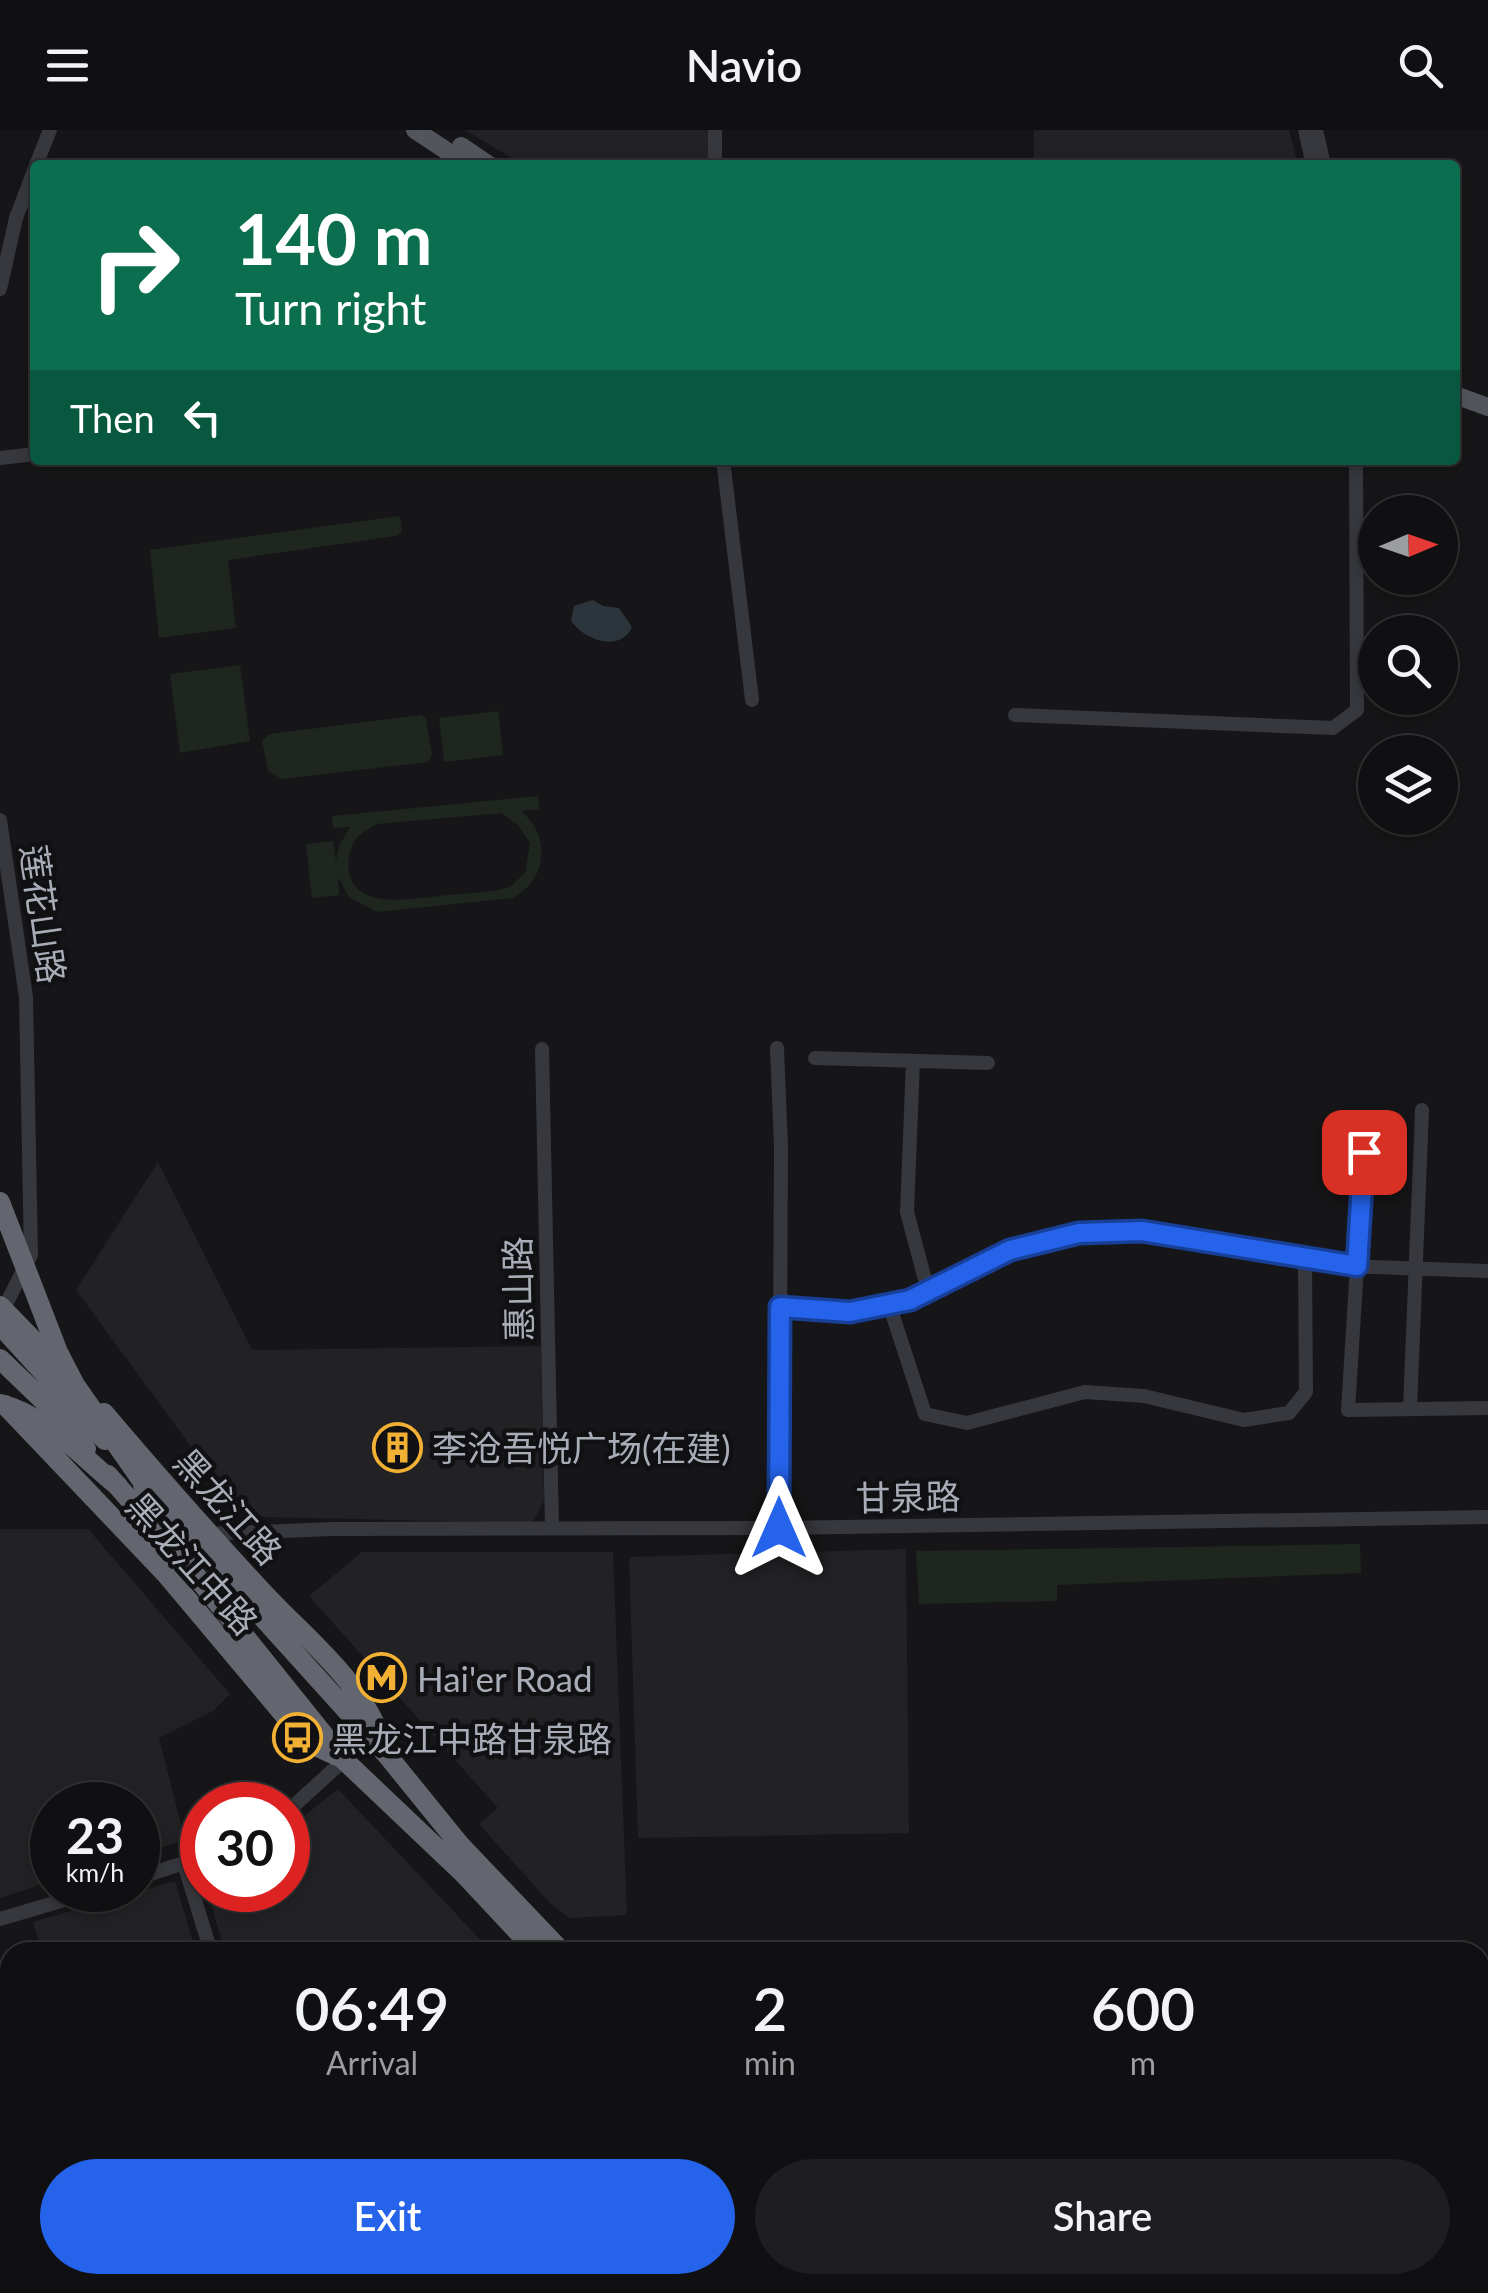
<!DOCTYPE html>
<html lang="en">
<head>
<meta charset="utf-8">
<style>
  body { margin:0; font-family:Lato,"Noto Sans SC",sans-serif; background:#1e1e20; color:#f1f3f6; height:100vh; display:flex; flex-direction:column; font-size:38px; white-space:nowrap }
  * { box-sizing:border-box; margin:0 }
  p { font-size:32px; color:#9c9d9f }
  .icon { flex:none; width:55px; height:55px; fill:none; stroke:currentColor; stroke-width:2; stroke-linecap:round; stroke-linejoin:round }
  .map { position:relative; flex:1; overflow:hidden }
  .panel { position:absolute; left:0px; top:1812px; width:1490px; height:352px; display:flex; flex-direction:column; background:#101012; border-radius:30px 30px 0 0; box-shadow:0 5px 15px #0003,0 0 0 2px #303032 }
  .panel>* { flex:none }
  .banner { position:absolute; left:30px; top:30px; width:1430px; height:305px; border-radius:10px; box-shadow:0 5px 15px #0003,0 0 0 2px #303032; background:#0b6e4f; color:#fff; overflow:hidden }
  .needle { width:65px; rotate:88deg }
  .tools { position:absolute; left:1358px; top:365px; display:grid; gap:20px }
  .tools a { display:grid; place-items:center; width:100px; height:100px; border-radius:50%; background:#101012; box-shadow:0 5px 15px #0003,0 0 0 2px #303032; font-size:50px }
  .speed { position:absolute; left:30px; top:1652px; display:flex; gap:20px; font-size:50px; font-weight:700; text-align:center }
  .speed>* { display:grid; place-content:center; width:130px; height:130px; border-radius:50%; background:#101012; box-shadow:0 5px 15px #0003,0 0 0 2px #303032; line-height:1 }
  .speed small { font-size:25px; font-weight:400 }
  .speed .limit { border:15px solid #d22; background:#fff; color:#111 }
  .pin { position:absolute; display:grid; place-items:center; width:85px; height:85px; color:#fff; margin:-42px; border-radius:20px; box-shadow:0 5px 15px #0006 }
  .me { position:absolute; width:110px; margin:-55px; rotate:0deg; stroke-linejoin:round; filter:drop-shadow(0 0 8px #0008) }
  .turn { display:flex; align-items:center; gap:35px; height:210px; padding:0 40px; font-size:45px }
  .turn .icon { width:130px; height:130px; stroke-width:2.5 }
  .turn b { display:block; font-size:70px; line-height:85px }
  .then { display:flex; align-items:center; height:95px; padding:0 40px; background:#0003; gap:20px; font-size:38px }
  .eta { display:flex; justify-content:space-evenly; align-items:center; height:170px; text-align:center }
  .eta b { font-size:60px; font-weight:600; line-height:70px }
  .action { display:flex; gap:20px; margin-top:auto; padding:20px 40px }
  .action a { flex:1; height:115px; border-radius:60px; background:#2563eb; color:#fff; font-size:40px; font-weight:600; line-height:115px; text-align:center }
  .action a+a { background:#1e1e20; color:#f1f3f6 }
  header { display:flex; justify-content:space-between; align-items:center; height:130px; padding:0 40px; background:#101012; font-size:45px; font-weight:600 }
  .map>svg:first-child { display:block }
</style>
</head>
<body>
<header><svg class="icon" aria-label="menu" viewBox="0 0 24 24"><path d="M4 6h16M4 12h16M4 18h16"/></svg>Navio<svg class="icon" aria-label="search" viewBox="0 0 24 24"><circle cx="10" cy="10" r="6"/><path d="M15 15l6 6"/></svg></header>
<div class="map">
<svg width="1488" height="2163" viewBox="0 0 1488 2163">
  <rect width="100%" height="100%" fill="#161618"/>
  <!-- built -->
  <path fill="#222225" d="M465 0H713L712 35H524Z
    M1034 0H1289L1298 35H1059L1034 32Z
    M158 1032 252 1220 541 1216 544 1371 532 1393 263 1387 228 1367 76 1160Z
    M0 1399H88L230 1564 213 1581 159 1608 185 1710 138 1725V1675H52V1751L0 1768Z
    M906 1419 909 1703 638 1708 629 1427Z
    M362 1422H613L627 1785 569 1788 549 1772 479 1694 498 1678 309 1466Z
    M338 1659 492 1822H225L207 1760H288V1699Z
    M175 1751 196 1822H42L33 1792Z
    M324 2155H508L499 2163H326Z"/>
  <!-- green -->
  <path fill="#1e261f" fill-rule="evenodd" d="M400 386 402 402 396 406 228 430 236 498 159 508 150 420Z
    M240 535 250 611 180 623 170 544Z
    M498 581 503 625 444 632 439 588Z
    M421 585 426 588 432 625 428 632 282 649 268 641 262 610 270 604Z
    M538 666 539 679 521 681C551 706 548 749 513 768L377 782 349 767 338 747 339 765 312 768 306 714 333 711 336 731 339 716 350 697 333 698 332 686ZM501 683 518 695 530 713 525 743 510 757C491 763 468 763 448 765 416 768 342 785 349 728 350 711 362 701 377 694Z
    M1360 1414 1361 1443 1057 1455V1471L919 1474 916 1421Z"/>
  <!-- water -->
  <path fill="#2c353c" d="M593 470 603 476 619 478 632 497C620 524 582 509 571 490L574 476Z"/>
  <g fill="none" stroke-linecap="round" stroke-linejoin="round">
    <!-- minor -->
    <path stroke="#37383d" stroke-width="14" d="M715 0V35
      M1305 0 1313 35
      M1316 0 1324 35
      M36 35 50 0
      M0 159 16 88 35 38
      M0 328 35 324
      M723 330 752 570
      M1015 585 1333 598 1357 580 1356 330
      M0 690 26 867 31 1125 1 1184
      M777 918 781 1017 779 1398
      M542 919 552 1398
      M815 928 988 933
      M913 931 907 1082 928 1161
      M1364 1023 1348 1280 1488 1278
      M889 1174 925 1284 967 1293 1085 1262 1144 1266 1244 1290 1289 1283 1306 1262 1305 1129
      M780 1177 850 1182 909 1170 1010 1120 1079 1103 1142 1101 1344 1136 1488 1141
      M1410 1279 1422 980
      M209 1404 332 1399 779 1398 1488 1387
      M288 1681 344 1630
      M184 1734 211 1822
      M138 1748 202 1727
      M0 1789 98 1760
      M0 2072 10 2105
      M0 2104 10 2137
      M16 2155 18 2163
      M312 2155 315 2163
      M44 2163 68 2155"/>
    <!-- major -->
    <path stroke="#53555c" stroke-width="18" d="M415 0 468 35
      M461 16 489 35
      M1455 265 1488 277
      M1480 2051H1488
      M1480 2065H1488
      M1173 2155 1183 2163
      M539 2163 546 2155
      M884 2163 918 2155"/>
    <!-- highway -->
    <path stroke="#63666e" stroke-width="20" d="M0 1176 66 1244
      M0 1195 105 1310
      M0 1229 48 1275 86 1319
      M5 1275 166 1444 307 1612 337 1626
      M104 1283C154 1342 205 1400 258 1457 306 1510 362 1548 385 1619
      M108 1345 197 1447 344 1630 463 1743 537 1822
      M143 1355 387 1625 460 1715 562 1822
      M691 2155 699 2163
      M711 2155 720 2163
      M954 2155 967 2163
      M978 2155 990 2163
      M1189 2155 1190 2163
      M625 2163 629 2155
      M823 2163 857 2155
      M1221 2163 1225 2155"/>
    <!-- highway-bridge -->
    <path stroke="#63666e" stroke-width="20" d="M0 1072 58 1222 75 1255 152 1365
      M0 1274C46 1285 82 1327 118 1356"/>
  </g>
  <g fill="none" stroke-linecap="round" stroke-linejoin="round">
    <defs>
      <path id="route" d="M779 1398 780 1177 850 1182 910 1170 1010 1120 1079 1103 1142 1101 1357 1136 1364 1022"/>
    </defs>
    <!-- route casing -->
    <use href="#route" stroke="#184099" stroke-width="25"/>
    <!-- route -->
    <use href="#route" stroke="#2563eb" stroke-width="18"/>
  </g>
  <!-- icons -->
  <defs>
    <symbol id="building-ring" viewBox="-11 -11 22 22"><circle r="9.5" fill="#111113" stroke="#f2b134" stroke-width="1.5"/><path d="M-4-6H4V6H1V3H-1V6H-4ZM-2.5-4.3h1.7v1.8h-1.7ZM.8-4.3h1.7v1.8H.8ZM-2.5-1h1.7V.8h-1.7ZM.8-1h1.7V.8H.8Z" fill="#f2b134"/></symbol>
    <symbol id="metro-ring" viewBox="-11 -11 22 22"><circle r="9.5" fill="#111113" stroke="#f2b134" stroke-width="1.5"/><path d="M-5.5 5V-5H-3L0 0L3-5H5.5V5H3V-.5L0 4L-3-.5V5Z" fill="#f2b134"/></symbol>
    <symbol id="bus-ring" viewBox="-11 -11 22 22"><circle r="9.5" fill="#111113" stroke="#f2b134" stroke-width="1.5"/><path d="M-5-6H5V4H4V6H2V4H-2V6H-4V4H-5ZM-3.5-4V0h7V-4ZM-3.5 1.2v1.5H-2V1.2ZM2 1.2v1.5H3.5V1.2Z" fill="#f2b134"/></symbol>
  </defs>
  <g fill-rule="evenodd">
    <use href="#building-ring" x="370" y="1290" width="55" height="55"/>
    <use href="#metro-ring" x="354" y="1520" width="55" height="55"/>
    <use href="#bus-ring" x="270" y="1580" width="55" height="55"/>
  </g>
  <g text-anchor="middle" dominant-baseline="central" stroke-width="9" stroke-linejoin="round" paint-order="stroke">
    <!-- street labels -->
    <g font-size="35" fill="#a8adb8" stroke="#111113">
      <text transform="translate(44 784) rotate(82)">莲花山路</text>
      <text transform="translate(517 1159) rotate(-91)">惠山路</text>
      <text transform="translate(908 1366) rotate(-1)">甘泉路</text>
      <text transform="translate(229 1376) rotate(48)">黑龙江路</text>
      <text transform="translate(193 1433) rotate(48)">黑龙江中路</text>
    </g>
    <!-- poi labels -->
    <g font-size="35" fill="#a8adb8" stroke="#111113" text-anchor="start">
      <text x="432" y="1317">李沧吾悦广场(在建)</text>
      <text x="417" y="1548">Hai'er Road</text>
      <text x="332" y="1608">黑龙江中路甘泉路</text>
    </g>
  </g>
</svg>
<div class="tools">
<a><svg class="needle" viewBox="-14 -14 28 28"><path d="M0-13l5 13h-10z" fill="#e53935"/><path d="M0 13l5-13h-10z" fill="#9c9d9f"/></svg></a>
<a><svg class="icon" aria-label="search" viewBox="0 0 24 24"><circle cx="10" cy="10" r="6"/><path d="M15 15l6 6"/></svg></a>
<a><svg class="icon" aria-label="layers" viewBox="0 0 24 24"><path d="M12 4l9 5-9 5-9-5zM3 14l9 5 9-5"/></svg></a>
</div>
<div class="speed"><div>23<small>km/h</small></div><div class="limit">30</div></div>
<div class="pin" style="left:1364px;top:1022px;background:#d93025"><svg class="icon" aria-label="arrive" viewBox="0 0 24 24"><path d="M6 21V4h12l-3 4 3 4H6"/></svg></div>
<svg class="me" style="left:779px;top:1398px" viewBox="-20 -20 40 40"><path d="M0-17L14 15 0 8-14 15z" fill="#2563eb" stroke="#fff" stroke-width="4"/></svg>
<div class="banner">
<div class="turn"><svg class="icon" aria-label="right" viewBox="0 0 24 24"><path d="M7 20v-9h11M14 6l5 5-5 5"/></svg><div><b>140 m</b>Turn right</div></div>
<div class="then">Then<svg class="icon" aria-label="left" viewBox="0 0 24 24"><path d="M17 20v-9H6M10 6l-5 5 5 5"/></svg></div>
</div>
<section class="panel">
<div class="eta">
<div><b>06:49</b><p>Arrival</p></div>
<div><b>2</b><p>min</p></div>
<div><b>600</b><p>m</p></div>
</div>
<div class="action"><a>Exit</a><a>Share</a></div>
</section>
</div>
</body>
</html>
